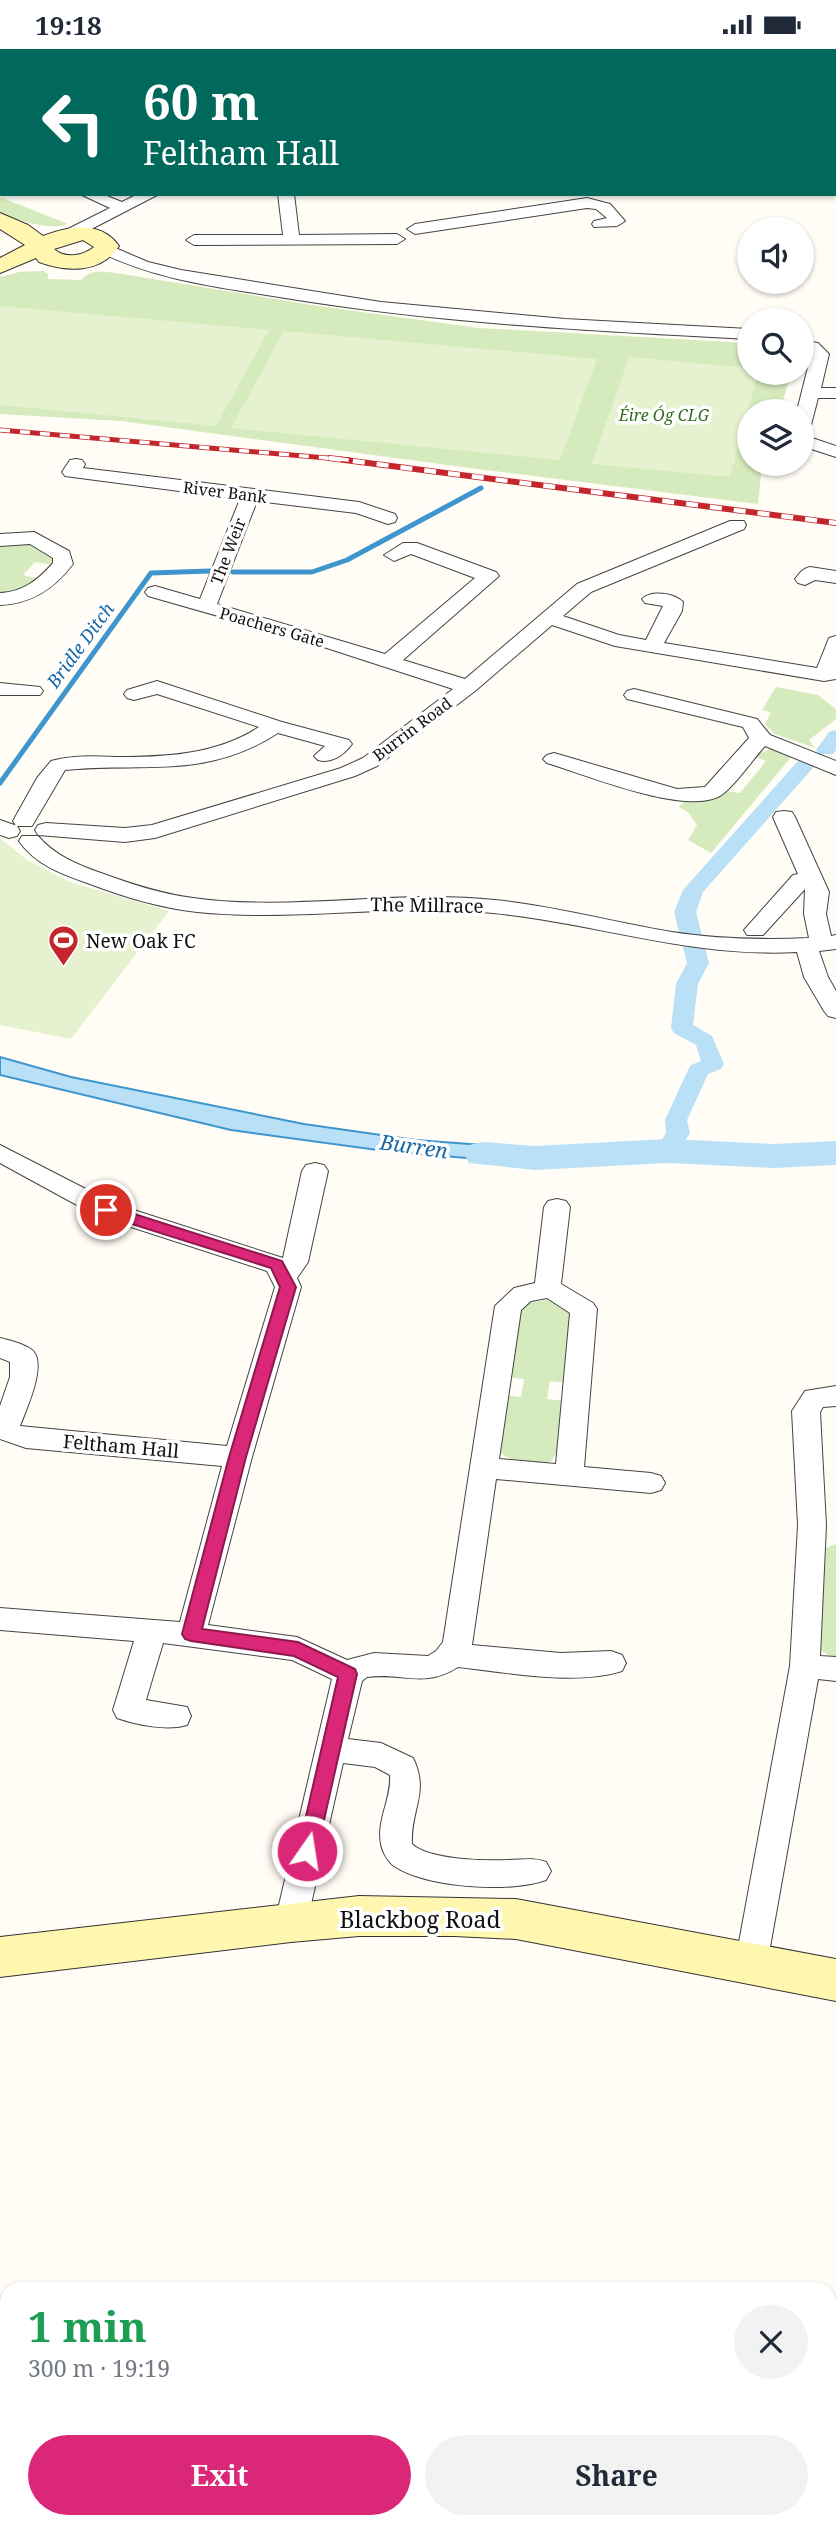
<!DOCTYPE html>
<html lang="en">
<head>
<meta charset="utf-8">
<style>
  body { margin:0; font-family:"Noto Serif",serif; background:#f2f2f3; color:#1f2937; height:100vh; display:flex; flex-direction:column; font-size:26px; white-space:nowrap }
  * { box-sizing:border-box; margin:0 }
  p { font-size:23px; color:#747a83 }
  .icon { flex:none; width:38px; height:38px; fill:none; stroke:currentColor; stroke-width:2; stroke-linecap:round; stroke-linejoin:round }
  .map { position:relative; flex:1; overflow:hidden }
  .panel { position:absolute; left:0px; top:2233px; width:836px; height:247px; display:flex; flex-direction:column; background:#fff; border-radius:21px 21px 0 0; box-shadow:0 2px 5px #0004 }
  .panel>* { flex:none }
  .hud { position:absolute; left:0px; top:0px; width:836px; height:147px; box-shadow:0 2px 5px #0004; background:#00695c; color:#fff; overflow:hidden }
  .tools { position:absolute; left:737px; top:168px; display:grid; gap:14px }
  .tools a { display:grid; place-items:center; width:77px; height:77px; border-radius:50%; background:#fff; box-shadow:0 2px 5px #0004; font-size:35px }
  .pin { position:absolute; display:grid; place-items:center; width:60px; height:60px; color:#fff; margin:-30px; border:4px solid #fff; border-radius:50%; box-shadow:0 2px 7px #0007 }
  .me { position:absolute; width:77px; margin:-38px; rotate:13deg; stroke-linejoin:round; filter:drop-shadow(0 0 5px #0008) }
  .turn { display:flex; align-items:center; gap:24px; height:147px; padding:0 28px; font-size:32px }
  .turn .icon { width:91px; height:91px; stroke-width:2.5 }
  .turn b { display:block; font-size:49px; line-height:60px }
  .round { display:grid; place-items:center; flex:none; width:74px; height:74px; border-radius:37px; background:#f2f2f3 }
  .overview { display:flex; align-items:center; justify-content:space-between; height:119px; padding:0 28px }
  h1 { font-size:42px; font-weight:700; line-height:52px; color:#1e9e55 }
  .button { display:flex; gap:14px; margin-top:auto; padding:14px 28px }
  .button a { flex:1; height:80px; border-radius:42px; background:#db2777; color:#fff; font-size:28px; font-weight:700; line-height:80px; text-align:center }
  .button a+a { background:#f2f2f3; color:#1f2937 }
  .status { display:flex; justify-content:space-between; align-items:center; height:49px; padding:0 35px; background:#fff; direction:ltr }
  .status svg { height:19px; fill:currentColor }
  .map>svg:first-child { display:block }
</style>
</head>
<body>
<div class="status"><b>19:18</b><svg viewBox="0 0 49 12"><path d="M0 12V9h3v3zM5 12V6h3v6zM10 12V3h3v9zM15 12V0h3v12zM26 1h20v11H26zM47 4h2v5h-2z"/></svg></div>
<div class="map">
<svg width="836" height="2479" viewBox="0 0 836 2479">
  <rect width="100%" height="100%" fill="#fffdf5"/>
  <!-- green -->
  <path fill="#d5ebbd" d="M0 148 68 175C48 182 19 171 0 164Z
    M43 222 48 225V230L81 231C91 220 102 223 116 224L318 257 479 279 730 293 749 296V324H788L790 328 780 362H749V415H762L758 455 485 421 121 372 0 365V228L19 223Z
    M13 494 30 495 53 508V516L35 513 23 526 40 530 24 545 0 547V497Z
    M776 638 818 646 836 660V670L809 691 815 699 775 685 765 675 771 663 762 661Z
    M773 699 792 707 711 804 688 791 697 776 688 763 679 758C690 743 723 740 740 744L766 712 753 707Z
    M547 1251 557 1253 572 1263 567 1334 550 1332 547 1350 564 1352 557 1404 551 1412 544 1414 512 1411 497 1402 503 1346 521 1348 524 1330 506 1328 516 1265 528 1254Z
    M836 1495V1611L822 1602 815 1592 818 1502Z"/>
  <!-- pitch -->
  <path fill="#e6f2cf" d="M0 257 269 281 216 377 0 356Z
    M284 282 597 310 560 411 231 379Z
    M629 308 749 319V324H758L730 428 592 415Z
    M0 789 27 811 70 833 169 862 71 990 0 976Z"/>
  <!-- water -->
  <path fill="#b9e0f7" stroke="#3f96cf" stroke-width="2" d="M0 1008 71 1028 304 1075 416 1091 536 1100V1115L385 1102 231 1081 0 1026Z"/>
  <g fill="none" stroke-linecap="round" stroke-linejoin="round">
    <!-- stream -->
    <path stroke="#3f96cf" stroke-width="5" d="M233 523H312L347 511 481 439
      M0 734 151 524 210 522"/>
    <!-- canal -->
    <path fill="#b9e0f7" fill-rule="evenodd" d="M836 681V701L833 705H819L816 701 829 683Z
      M805 710 812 712 815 716 812 720 703 843 696 863 709 914 698 935 693 976 712 987 724 1015 721 1020 708 1025 687 1071 690 1084 675 1107 667 1110 659 1107 655 1102 666 1084 665 1071 688 1021 691 1016 701 1012 696 996 674 984 671 979 676 935 687 914 674 863 683 841 798 712Z"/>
    <!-- river -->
    <path fill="#b9e0f7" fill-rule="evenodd" d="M667 1090 774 1095 836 1092V1116L774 1119 667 1114 535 1121 469 1114 464 1105 469 1096 483 1093 535 1097Z"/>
    <defs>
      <path id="street" d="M27 0H41L42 2H28Z
        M0 33H2V41H0Z
        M835 75H836V84H835Z
        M0 106 2 107V117L0 116Z
        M80 145H102L122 153 138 145H159L74 189H62L60 186 62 183 110 159Z
        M278 145H294L299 186 397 185 405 190 397 195 194 196 186 191 194 186H283Z
        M587 149 610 155 625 172 617 177 594 178 592 175 594 172 607 169 596 160 587 159 415 185 407 180 415 175Z
        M106 195 148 213 181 221 381 253 565 270 749 280V290C592 282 435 274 279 248 218 238 156 231 100 203L98 200 100 197Z
        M812 293 818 294 829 305 821 339H836V349H818L811 376 802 381V362H797L811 306 803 298Z
        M802 382 808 383 812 389 836 397V408L802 397Z
        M76 410 82 411 85 415 83 419 359 453 395 465 397 469 395 473 388 475 356 464 257 452 217 555 385 605 475 529 411 505 394 512 384 506 403 494H417L496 523 499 527 403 611 465 630 577 535 730 472H744L746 476 744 480 591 543 563 567 619 586 646 591 663 557 645 554 642 550C651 541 674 544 683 553L682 562 664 594 817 619 829 589 836 587V630L824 632 615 597 552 576 475 642 377 717 355 727 155 789 125 793 38 786 35 781 38 776 46 774 125 779 152 776 341 719 363 709 453 640 302 591 148 547 145 543 148 539 155 537 200 550 240 450 65 427 62 423 70 411Z
        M34 483 69 502 73 515C54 540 31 555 0 556V544C23 543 38 531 53 514V509L30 495 0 497V485Z
        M810 518 836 522V534L815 531 805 536 798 534 795 530C800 524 802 520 810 518Z
        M157 632 282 673 349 691 352 695C344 706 331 715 318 711L314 707 325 697 278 684C206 731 143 713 65 721L32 777H16L13 772 37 729 51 712C72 706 94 707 116 708 165 708 216 706 259 678L157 645 134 651 127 649 124 645 127 641Z
        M0 634 40 638 43 642 40 646H0Z
        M634 640 757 670 770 686 836 712V726L765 697C754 709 731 742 718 748 680 765 587 726 547 714L543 710 547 706 554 704 677 740 705 738 749 689 743 678 627 650 624 646 627 642Z
        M784 762 792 763 795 768 829 843 826 865 831 887 836 886V900L819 902 828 928 836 942V969L828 967 824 962 804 928 797 903C692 909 596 874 493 864 395 854 296 873 197 863 161 859 124 848 90 835 64 826 35 816 19 792L22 787H38C54 806 78 816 101 824 131 835 161 845 193 849 293 863 394 840 495 851 554 857 612 873 672 883 717 890 763 891 809 889L804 865 805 840 763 886H747L744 881 793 826 798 825 773 768 776 763Z
        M0 771 17 777 20 782 17 787 9 789 0 786Z
        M0 1096 115 1155 283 1209 302 1122 306 1116 315 1114 324 1116 328 1122 308 1213 297 1229 301 1238 252 1408 208 1576 297 1588 347 1611 374 1604 428 1607 436 1602 443 1593 495 1257 514 1239 535 1234 544 1158 548 1152 557 1150 566 1152 570 1158 561 1235 593 1254 597 1260 584 1418 651 1424 661 1427 665 1434 661 1441 651 1444 496 1430 472 1596 561 1604 611 1602 622 1606 626 1614 622 1622C575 1637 506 1623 458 1618 424 1640 402 1623 367 1628L362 1632 348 1690 381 1694 413 1709C430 1743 410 1761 412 1795 429 1811 485 1812 509 1811 522 1811 533 1808 546 1813L551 1822 546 1831C510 1844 427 1839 394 1817 388 1813 382 1802 381 1795 376 1772 392 1749 390 1726L375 1718 343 1714 307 1873 302 1883 291 1887 280 1883 275 1873 332 1630 292 1611 163 1594 146 1651 187 1658 191 1667 187 1676C167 1682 137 1676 117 1669L113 1661 134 1592 0 1581V1559L180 1573 222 1417 26 1399 0 1390V1357L10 1328V1313L0 1309V1289C9 1291 24 1295 32 1301 48 1314 26 1361 20 1377L227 1397 275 1238 267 1222 97 1167 0 1114ZM547 1249 570 1264 556 1415 499 1410 521 1261 531 1252Z
        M836 1337V1357L823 1358 820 1363 826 1476 820 1607 836 1608V1632L818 1630 767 1915 763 1925 751 1929 739 1925 735 1915 790 1617 798 1476 792 1362 805 1342Z"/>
      <path id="secondary" d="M0 164 28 176 43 187C69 177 101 171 119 197 101 225 67 223 39 213L36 209 0 224V209L25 196 0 180ZM83 191 94 198C83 207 65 210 54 200Z
        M359 1847 516 1850 836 1910V1952L516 1890 454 1887H359L291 1893 0 1928V1888Z"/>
    </defs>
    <!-- street casing -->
    <use href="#street" stroke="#444" stroke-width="2"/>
    <!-- secondary casing -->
    <use href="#secondary" stroke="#333" stroke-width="2"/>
    <!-- street -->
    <use href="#street" fill="#fff" fill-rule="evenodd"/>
    <!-- secondary -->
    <use href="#secondary" fill="#fff6b0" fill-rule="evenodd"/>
    <defs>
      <path id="rail-far1" d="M0 381 350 411"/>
      <path id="rail" d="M329 409 836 474"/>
    </defs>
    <!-- rail-far1 casing -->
    <use href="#rail-far1" stroke="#c4262e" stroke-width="5"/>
    <!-- rail casing -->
    <use href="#rail" stroke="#c4262e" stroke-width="6"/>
    <!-- rail-far1 -->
    <use href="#rail-far1" stroke="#fff" stroke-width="3.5" stroke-dasharray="10" stroke-linecap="butt"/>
    <!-- rail -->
    <use href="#rail" stroke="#fff" stroke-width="4.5" stroke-dasharray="12" stroke-linecap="butt"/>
  </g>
  <!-- route -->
  <path fill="#db2777" stroke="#8e194d" stroke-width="2" d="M106 1156 282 1212 296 1238 246 1408 202 1580 298 1593 355 1620 357 1625 317 1802 314 1808 307 1810 301 1808 298 1802 338 1628 294 1607 191 1592 185 1590 182 1585 229 1408 280 1238 271 1219 100 1165 98 1161 100 1158Z"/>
  <!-- icons -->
  <defs>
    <symbol id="stadium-pin" viewBox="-11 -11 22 30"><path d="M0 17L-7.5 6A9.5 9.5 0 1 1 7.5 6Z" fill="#c4262e" stroke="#fff"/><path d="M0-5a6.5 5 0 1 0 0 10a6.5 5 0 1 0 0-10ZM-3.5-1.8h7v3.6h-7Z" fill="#fff"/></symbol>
  </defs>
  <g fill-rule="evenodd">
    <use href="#stadium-pin" x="46" y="874" width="35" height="47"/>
  </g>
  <g text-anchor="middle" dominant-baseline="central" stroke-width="7" stroke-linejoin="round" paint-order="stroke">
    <!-- far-park labels -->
    <g font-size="16" font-style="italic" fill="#2f6b1f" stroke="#fff">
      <text x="664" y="366">Éire Óg CLG</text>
    </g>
    <!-- far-street labels -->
    <g font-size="16" fill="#111" stroke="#fff">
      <text transform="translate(225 443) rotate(7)">River Bank</text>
      <text transform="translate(228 502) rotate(-69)">The Weir</text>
      <text transform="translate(272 578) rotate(16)">Poachers Gate</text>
      <text transform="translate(412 680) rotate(-37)">Burrin Road</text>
    </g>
    <!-- far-water labels -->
    <g font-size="18" font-style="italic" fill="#1768a6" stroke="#fff">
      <text transform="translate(80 596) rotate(-54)">Bridle Ditch</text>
    </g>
    <!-- street labels -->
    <g font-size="19" fill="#111" stroke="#fff">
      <text transform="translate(427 856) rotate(1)">The Millrace</text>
      <text transform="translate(121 1397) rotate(5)">Feltham Hall</text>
    </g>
    <!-- poi labels -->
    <g font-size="19" fill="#111" stroke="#fff" text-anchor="start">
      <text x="86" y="892">New Oak FC</text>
    </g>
    <!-- water labels -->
    <g font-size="21" font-style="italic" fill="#1768a6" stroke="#fff">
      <text transform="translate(414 1097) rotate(8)">Burren</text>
    </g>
    <!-- near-street labels -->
    <g font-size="23" fill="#111" stroke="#fff">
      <text x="420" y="1870">Blackbog Road</text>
    </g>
  </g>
</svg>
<div class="tools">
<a><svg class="icon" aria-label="sound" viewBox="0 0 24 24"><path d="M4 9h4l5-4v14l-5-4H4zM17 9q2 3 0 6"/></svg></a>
<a><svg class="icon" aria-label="search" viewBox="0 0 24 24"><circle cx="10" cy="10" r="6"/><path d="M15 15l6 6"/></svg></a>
<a><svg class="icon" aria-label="layers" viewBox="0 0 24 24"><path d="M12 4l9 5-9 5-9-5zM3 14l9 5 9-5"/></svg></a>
</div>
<div class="pin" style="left:106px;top:1161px;background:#d93025"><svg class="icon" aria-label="arrive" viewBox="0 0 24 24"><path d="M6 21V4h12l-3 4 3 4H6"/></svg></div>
<svg class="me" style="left:307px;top:1802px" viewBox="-20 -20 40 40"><circle r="17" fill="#db2777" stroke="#fff" stroke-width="3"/><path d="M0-11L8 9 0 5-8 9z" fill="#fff"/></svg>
<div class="hud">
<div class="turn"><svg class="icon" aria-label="left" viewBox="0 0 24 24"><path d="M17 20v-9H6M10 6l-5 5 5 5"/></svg><div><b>60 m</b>Feltham Hall</div></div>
</div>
<section class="panel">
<div class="overview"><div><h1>1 min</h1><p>300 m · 19:19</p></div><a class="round"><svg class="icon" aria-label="close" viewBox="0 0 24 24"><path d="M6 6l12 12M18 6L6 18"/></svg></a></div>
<div class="button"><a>Exit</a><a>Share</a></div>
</section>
</div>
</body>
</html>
